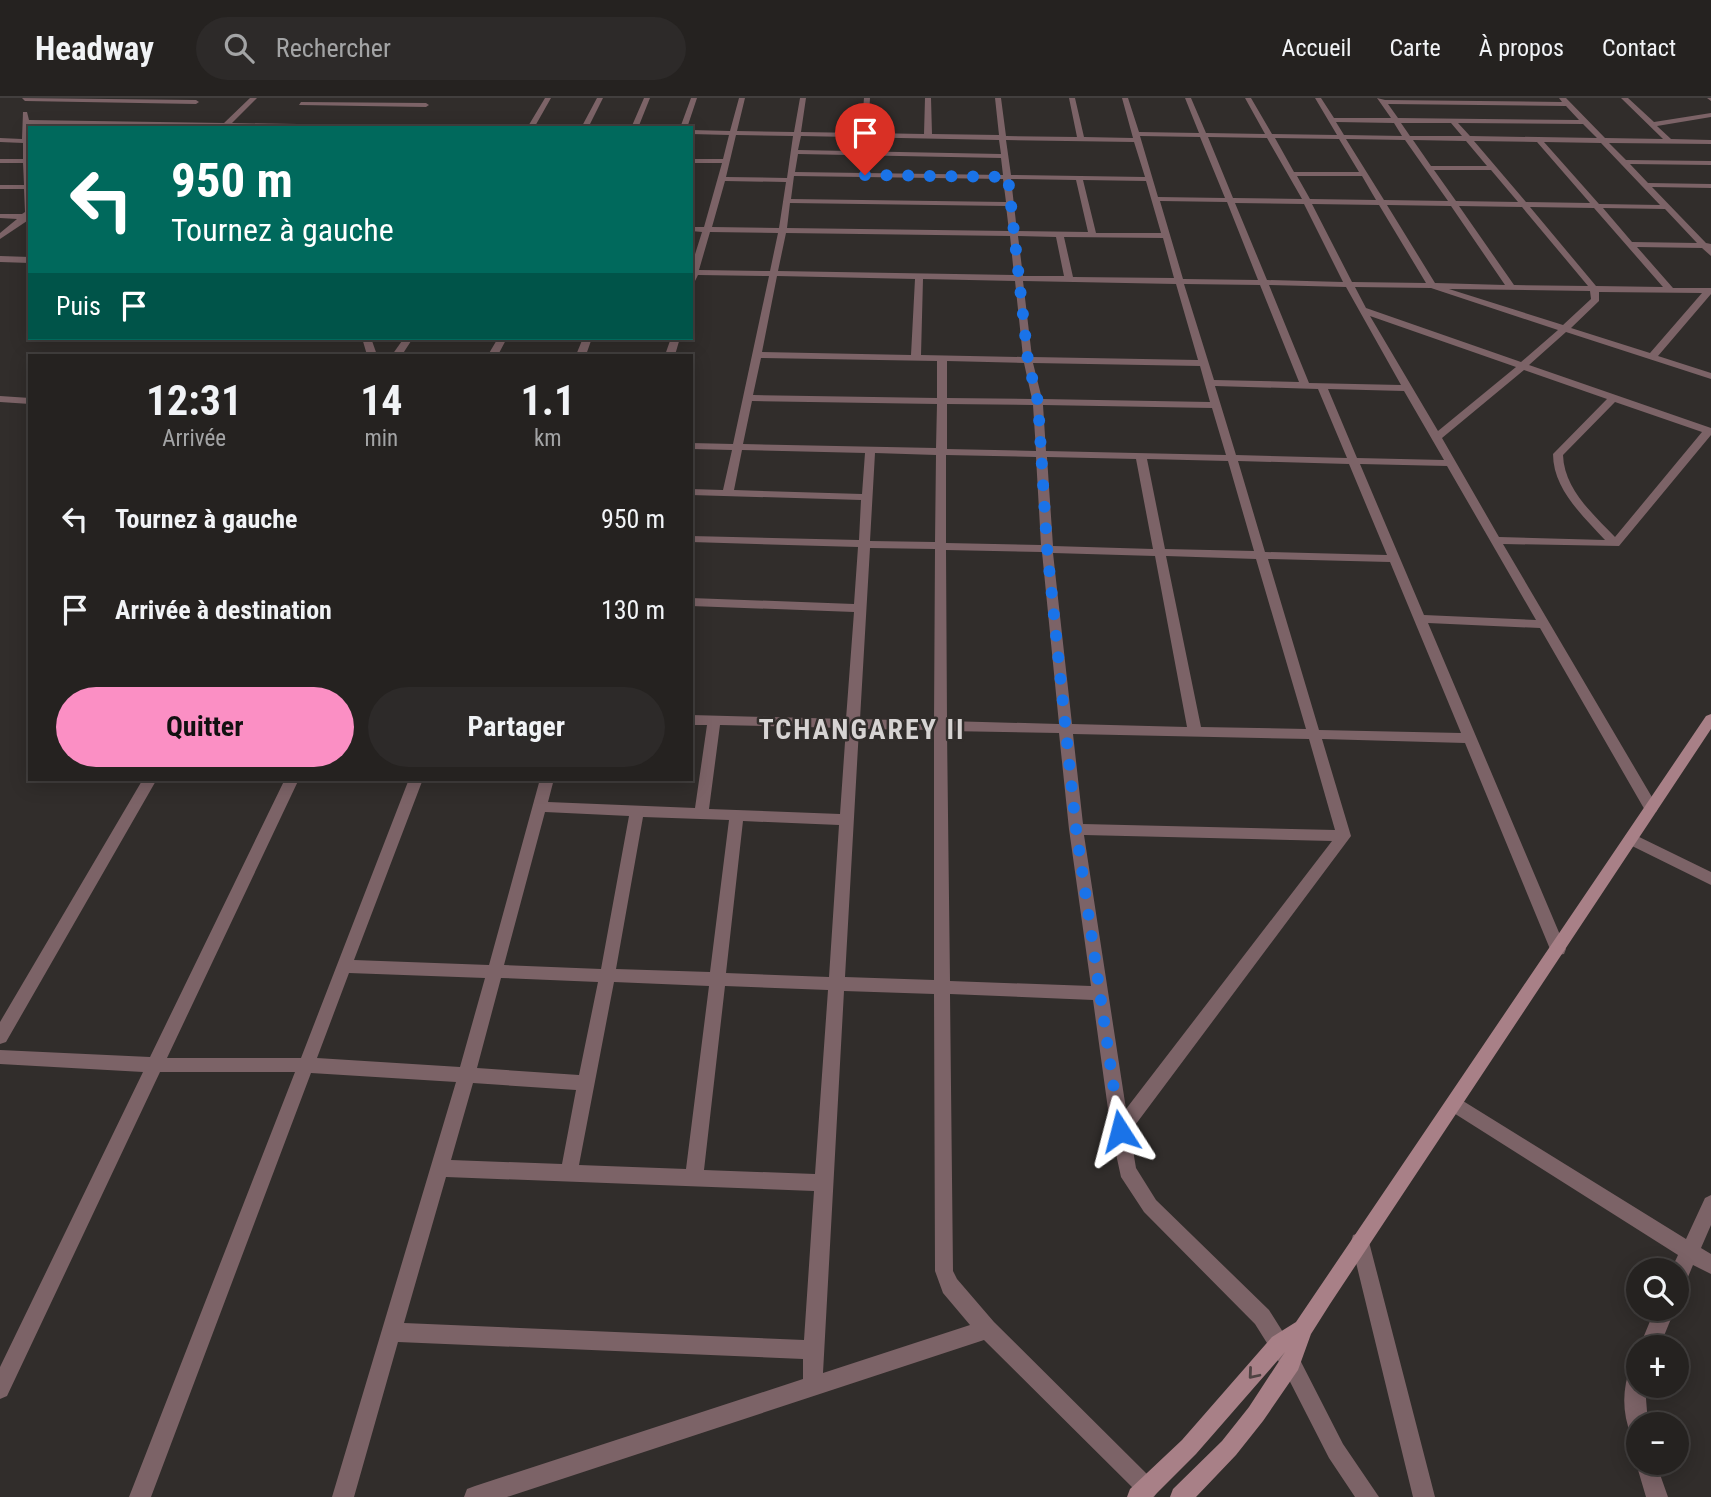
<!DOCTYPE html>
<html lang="fr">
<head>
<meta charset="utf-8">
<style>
  body { margin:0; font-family:"Roboto Condensed",sans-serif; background:#2d2a29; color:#f1f3f6; height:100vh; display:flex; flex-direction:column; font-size:26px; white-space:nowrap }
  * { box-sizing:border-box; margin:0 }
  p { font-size:23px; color:#a3a4a5 }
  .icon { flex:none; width:38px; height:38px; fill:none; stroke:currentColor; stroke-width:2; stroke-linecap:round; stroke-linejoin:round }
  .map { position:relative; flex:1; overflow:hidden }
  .side { position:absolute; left:28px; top:256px; width:665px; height:427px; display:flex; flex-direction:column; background:#252220; border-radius:0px; box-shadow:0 4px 18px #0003,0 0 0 2px #423f3e }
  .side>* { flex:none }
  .guide { position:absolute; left:28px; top:28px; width:665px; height:214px; border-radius:0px; box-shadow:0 4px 18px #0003,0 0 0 2px #423f3e; background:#00695c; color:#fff; overflow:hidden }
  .buttons { position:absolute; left:1626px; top:1160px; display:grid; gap:14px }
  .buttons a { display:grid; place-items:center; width:63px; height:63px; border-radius:50%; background:#252220; box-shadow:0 4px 18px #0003,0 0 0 2px #423f3e; font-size:35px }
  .pin { position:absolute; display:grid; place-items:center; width:60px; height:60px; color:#fff; margin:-72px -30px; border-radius:50% 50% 50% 0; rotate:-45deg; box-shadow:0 0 7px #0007 }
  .pin .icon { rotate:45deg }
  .me { position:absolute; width:77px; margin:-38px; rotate:351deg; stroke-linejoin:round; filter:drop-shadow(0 0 5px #0008) }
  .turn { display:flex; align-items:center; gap:24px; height:147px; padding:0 28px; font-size:32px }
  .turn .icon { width:91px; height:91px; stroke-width:2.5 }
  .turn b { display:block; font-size:49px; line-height:60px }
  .then { display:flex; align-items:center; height:66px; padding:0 28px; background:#0003; gap:14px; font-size:26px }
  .eta { display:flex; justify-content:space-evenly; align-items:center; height:119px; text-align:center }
  .eta b { font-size:42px; font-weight:700; line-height:49px }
  .primary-button { display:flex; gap:14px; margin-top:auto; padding:14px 28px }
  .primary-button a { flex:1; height:80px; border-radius:42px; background:#fb8fc4; color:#111; font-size:28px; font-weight:700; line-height:80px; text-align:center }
  .primary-button a+a { background:#2d2a29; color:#f1f3f6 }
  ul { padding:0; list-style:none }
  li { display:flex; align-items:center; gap:21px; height:91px; padding:0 28px }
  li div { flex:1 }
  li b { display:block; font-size:26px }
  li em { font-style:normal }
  header { display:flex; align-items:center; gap:42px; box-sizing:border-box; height:98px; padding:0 35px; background:#252220; border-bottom:2px solid #423f3e }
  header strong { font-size:33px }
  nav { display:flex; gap:38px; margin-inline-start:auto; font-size:24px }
  .search { width:490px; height:63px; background:#2d2a29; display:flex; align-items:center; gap:18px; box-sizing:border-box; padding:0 24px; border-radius:38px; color:#a3a4a5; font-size:26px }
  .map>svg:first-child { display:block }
</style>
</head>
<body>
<header>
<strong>Headway</strong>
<div class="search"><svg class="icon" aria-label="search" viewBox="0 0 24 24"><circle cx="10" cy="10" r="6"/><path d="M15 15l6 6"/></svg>Rechercher</div>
<nav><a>Accueil</a><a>Carte</a><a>À propos</a><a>Contact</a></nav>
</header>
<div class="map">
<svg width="1711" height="1399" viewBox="0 0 1711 1399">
  <rect width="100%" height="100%" fill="#312d2b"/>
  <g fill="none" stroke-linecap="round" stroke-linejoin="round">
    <!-- minor -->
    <path fill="#7c6367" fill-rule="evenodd" d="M22 0 196 2 199 4 196 6 25 3Z
      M250 0H257L232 25 415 28 418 30 29 26 30 121 0 141V135L17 121 0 120V116H22L25 114 24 91H0V87H24L23 65H0V61H23V45L0 44V40L22 41 23 14H27L29 22 224 25Z
      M545 0H551L534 30H527Z
      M597 0H603L588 30H581Z
      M644 0H650L638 30H631Z
      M691 0H697L687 30H680Z
      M739 0H745L737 33 794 34 800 0H806L801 34 861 35 864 0H870L868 35 924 36 925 0H931L932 36 999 37 995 0H1001L1006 38 1077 39 1069 0H1075L1084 39 1133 40 1122 0H1128L1139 34 1199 35 1185 0H1191L1206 35 1265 36 1245 0H1251L1272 36 1337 37 1315 0H1321L1334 20H1391L1377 0 1385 2 1562 4 1559 0H1566L1605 40 1663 41 1621 0H1628L1654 24 1711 15V19L1657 28 1671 41 1711 42V46L1609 45 1626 62 1711 63V67L1630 66 1648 85 1711 86V90L1652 89 1706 145 1711 146V158L1702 150 1637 149 1673 190H1711V196L1658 258 1711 275V281L1566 234 1529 267 1711 330V337L1619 448 1503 446 1656 706 1658 710 1656 714H1646L1540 530 1428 525 1566 851 1564 856 1558 857 1552 856 1550 851 1465 645 1322 641 1351 738 1130 1034 1136 1070 1156 1102 1269 1212 1298 1258 1343 1346 1379 1399H1355L1329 1360 1284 1272 1255 1226 1144 1114 1121 1079 1111 1033 1093 902 950 896 953 1173 957 1181 994 1224 1155 1384 1159 1391 1154 1399 1141 1398 984 1242 507 1399H464L467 1391 475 1388 803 1281V1261L398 1244 354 1399H332L456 984 311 975 151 1399H129L295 974H160L7 1298 0 1301V1269L143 974 0 966V952L150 959 285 681H299L167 960H301L409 681H423L354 862 489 867 540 681H554L548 704 695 710 707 627H691V617L846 621 854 514 691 508V500L854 506 858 449 691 444V438L859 442 861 402 691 397V391L723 392 732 352 691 351V345L733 346 769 178 698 177 695 183H691V169L702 134 691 133V129H704L722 65H691V61H723L729 37 691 36V32L730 33ZM1388 6 1566 8 1579 22 1398 20ZM1336 24 1394 25 1402 38 1344 37ZM1401 25H1451L1462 38H1410ZM1458 25 1583 26 1597 40 1470 38ZM736 37 793 38 787 80 726 79ZM801 38 999 42 1001 56 798 52ZM1140 38 1200 39 1225 100 1158 99ZM1208 39 1267 40 1302 101 1233 100ZM1275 40 1339 41 1359 74H1294ZM1346 41 1405 42 1448 103 1384 102ZM1006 42 1134 44 1145 79 1011 77ZM1413 42 1466 43 1487 68H1431ZM1474 43 1537 44 1590 105 1526 104ZM1544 44 1601 45 1660 107 1599 106ZM798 56 1001 60 1003 77 795 74ZM1434 72H1491L1518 104 1456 103ZM794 78 1003 81 1006 104 791 101ZM1297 78H1362L1376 102 1310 101ZM1011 81 1076 82 1088 134 1017 133ZM1083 82 1146 83 1161 135H1096ZM725 83 786 84 779 130 712 129ZM1160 103 1227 104 1258 182 1183 181ZM790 105 1006 108 1009 133 787 130ZM1235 105 1304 106 1343 184 1267 182ZM1312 106 1379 107 1426 185 1352 184ZM1387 107 1451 108 1505 187 1435 185ZM1459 108 1522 109 1588 188 1514 187ZM1530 109 1594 110 1663 189 1596 188ZM1603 110 1665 111 1697 145 1632 144ZM710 134 778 135 770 173 699 172ZM786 135 1010 138 1014 177 778 173ZM1018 138 1056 139 1064 178H1023ZM1064 139 1163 140 1174 180 1073 179ZM777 178 915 181 911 257 762 254ZM923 181 1015 183 1023 259 921 257ZM1023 183 1176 186 1198 262 1032 259ZM1184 186 1260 187 1299 284 1214 282ZM1269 187 1346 189 1401 287 1309 285ZM1355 189 1431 190 1558 232 1521 264 1366 210ZM1449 191 1590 193 1591 201 1563 227ZM1599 194 1702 195 1650 255 1571 230 1599 203ZM1370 218 1516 269 1438 333ZM761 260 937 263V300L753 297ZM947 263 1024 265 1032 301 947 300ZM1033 265 1200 268 1210 304 1042 301ZM1524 272 1607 301 1553 356C1553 391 1583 418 1605 442L1499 439 1442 340ZM1215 288 1318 291 1347 360 1236 357ZM1328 291 1404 293 1444 362 1357 360ZM752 303 937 306 936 350 743 346ZM1615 304 1702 334 1615 439C1593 416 1564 391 1563 357ZM947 306 1033 307 1036 353 947 351ZM1043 307 1212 310 1226 357 1046 353ZM742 352 865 355 862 396 734 392ZM875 355 936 357 935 444 870 443ZM946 357 1036 359 1041 447 946 445ZM1047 359 1136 361 1153 451 1053 448ZM1147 361 1228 363 1254 453 1165 451ZM1238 363 1349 366 1387 457 1265 454ZM1360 366 1447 368 1536 522 1424 517ZM870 450 935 451 934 623 860 621ZM946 452 1042 454 1059 626 947 623ZM1053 455 1155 458 1187 629 1072 626ZM1166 458 1256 461 1306 631 1201 629ZM1268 461 1390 464 1461 635 1319 632ZM720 627 846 630 840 716 709 711ZM859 631 934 632V882L845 879ZM947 633 1059 635 1069 731 1091 888 950 883ZM1073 636 1309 641 1335 732 1083 726ZM545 714 629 718 601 871 504 867ZM643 719 729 722 710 874 616 871ZM743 723 839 727 829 879 726 875ZM1084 737 1332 743 1126 1011ZM349 875 485 880 460 969 317 960ZM501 880 598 884 579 977 477 970ZM614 884 709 888 686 1071 579 1067ZM725 888 828 892 815 1076 704 1072ZM844 893 934 896 935 1173 943 1195 970 1227 823 1275ZM473 985 576 992 562 1066 451 1062ZM446 1079 814 1093 804 1242 404 1225Z
      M1707 0H1711V3Z
      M301 4 426 5 429 7 426 9 299 7Z
      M0 158 30 159V165L0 164Z
      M362 240H371L377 257H367Z
      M404 240H413L402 257H392Z
      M498 240H507L498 257H488Z
      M583 240H592L586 257H576Z
      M671 240H680L675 257H665Z
      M0 298 30 300V306L0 304Z
      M143 681H157L6 944 0 946V924Z
      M1631 735 1711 774V787L1626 745 1624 741 1626 737Z
      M1455 998 1686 1141 1705 1100 1711 1097V1127L1701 1150 1711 1156V1176L1693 1167 1683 1191 1676 1193V1172H1671L1678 1157 1449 1012 1446 1006 1449 1000Z
      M1360 1135 1367 1137 1369 1144 1435 1399H1413L1351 1144 1353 1137Z
      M1655 1211H1675L1659 1250H1639Z
      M1638 1265V1288H1645L1648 1326H1638V1340L1631 1337C1622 1315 1622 1290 1631 1268Z
      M1638 1359V1365H1656L1668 1399H1646L1636 1365Z"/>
    <!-- secondary -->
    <path fill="#a88087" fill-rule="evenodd" d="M1711 616V631L1330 1206 1311 1236 1298 1272 1263 1323 1236 1357 1196 1399H1170L1173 1391 1222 1343 1249 1309 1285 1254 1196 1356 1153 1399H1127L1130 1391 1182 1342 1272 1239 1296 1224 1706 618Z"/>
  </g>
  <!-- one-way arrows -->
  <defs><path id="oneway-chevron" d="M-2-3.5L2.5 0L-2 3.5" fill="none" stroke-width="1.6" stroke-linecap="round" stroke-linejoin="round" transform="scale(1.75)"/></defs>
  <use stroke="#4f4242" href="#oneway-chevron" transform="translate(1253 1276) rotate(130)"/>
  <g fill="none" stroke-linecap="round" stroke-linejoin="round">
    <!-- route -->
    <path stroke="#1a73e8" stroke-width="12" stroke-dasharray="0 21.6" d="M865 77 1008 79 1028 263 1038 304 1047 450 1076 731 1120 1033"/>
  </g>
  <g text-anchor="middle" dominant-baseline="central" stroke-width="5" stroke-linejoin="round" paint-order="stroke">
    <!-- district labels -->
    <g font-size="28" font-weight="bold" letter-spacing="2" fill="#d7d4d3" stroke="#312d2b">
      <text x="862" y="631">TCHANGAREY II</text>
    </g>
  </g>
</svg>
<div class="buttons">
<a><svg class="icon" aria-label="search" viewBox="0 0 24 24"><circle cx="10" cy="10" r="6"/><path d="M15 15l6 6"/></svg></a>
<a>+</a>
<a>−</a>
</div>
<div class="pin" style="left:865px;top:77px;background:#d93025"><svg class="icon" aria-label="arrive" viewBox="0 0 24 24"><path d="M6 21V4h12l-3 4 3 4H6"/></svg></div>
<svg class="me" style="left:1120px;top:1033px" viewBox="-20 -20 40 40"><path d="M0-17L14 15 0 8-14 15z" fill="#1a73e8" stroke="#fff" stroke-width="4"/></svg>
<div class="guide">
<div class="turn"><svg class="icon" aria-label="left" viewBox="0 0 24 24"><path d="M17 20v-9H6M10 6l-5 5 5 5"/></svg><div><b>950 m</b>Tournez à gauche</div></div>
<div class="then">Puis<svg class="icon" aria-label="arrive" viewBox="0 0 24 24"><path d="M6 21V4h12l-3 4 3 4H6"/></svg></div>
</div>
<section class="side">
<div class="eta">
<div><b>12:31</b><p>Arrivée</p></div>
<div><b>14</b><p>min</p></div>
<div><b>1.1</b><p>km</p></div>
</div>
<ul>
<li><svg class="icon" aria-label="left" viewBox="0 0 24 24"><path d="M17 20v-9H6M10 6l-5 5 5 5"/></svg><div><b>Tournez à gauche</b></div><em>950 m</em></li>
<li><svg class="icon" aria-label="arrive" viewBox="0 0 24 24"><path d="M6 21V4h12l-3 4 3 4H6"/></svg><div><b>Arrivée à destination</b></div><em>130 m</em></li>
</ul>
<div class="primary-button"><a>Quitter</a><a>Partager</a></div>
</section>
</div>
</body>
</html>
